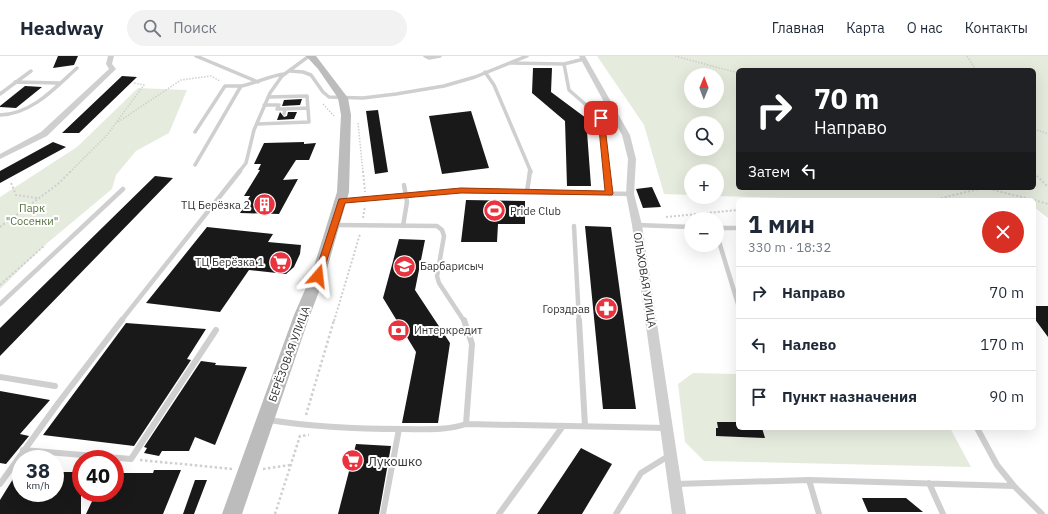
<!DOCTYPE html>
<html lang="ru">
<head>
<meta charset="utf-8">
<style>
  body { margin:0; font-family:"IBM Plex Sans",sans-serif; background:#f2f2f3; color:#1f2937; height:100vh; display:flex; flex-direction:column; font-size:15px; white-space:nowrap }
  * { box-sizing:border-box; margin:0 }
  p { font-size:13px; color:#747a83 }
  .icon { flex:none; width:22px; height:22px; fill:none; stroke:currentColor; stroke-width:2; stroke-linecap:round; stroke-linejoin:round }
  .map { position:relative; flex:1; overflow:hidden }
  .details { position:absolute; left:736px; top:142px; width:300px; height:232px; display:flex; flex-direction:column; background:#fff; border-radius:6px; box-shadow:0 4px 16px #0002 }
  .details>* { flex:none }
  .top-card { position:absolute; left:736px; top:12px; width:300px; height:122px; border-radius:6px; box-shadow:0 4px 16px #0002; background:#202124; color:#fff; overflow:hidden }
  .needle { width:26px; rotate:1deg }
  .buttons { position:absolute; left:684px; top:12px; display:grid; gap:8px }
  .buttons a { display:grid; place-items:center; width:40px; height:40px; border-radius:50%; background:#fff; box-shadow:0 4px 16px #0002; font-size:20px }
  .speed { position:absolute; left:12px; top:394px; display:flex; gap:8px; font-size:20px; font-weight:700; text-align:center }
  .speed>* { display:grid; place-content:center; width:52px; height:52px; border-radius:50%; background:#fff; box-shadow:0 4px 16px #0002; line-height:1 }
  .speed small { font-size:10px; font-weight:400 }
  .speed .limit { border:6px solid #d22; background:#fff; color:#111 }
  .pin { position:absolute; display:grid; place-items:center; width:34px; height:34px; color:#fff; margin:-17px; border-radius:8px; box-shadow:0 2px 6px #0006 }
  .me { position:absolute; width:44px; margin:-22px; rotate:17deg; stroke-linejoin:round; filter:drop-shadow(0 0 3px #0008) }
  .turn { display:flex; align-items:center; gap:14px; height:84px; padding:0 12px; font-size:18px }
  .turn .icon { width:52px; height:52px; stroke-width:2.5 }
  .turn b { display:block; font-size:28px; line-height:34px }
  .then { display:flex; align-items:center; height:38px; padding:0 12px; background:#0003; gap:8px; font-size:15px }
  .round { display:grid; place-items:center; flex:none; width:42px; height:42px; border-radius:21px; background:#f2f2f3 }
  .summary { display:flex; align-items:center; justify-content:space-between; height:68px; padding:0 12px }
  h1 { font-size:24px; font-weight:700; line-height:30px }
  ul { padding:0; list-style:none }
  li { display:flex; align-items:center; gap:12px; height:52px; padding:0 12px; border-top:1px solid #e0e1e3 }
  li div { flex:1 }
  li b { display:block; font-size:15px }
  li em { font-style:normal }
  header { display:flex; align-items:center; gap:24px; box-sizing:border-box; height:56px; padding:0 20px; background:#fff; border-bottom:1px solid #e0e1e3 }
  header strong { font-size:19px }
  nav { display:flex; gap:22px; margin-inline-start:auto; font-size:14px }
  .search { width:280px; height:36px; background:#f2f2f3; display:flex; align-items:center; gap:10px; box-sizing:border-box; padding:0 14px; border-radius:22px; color:#747a83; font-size:15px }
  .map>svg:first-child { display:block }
</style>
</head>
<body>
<header>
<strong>Headway</strong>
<div class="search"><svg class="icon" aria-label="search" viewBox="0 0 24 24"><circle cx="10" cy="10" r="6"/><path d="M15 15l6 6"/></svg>Поиск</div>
<nav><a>Главная</a><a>Карта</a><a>О нас</a><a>Контакты</a></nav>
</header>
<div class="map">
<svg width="1048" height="458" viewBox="0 0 1048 458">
  <rect width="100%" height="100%" fill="#fff"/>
  <!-- green -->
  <path fill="#e5ecde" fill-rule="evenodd" d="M597 0H1048V162L1034 151V144H875L717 140V115H691V139L664 138 644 69ZM738 14H1034V132H738ZM691 19H717V45H691ZM691 67H717V93H691Z
    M138 32 187 34 169 77 136 95 116 119 112 133 45 189 0 233V141L77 91Z
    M693 317 738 318V372H950L971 411 704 405 685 386 678 328Z"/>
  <!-- building -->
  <path fill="#191919" d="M58 0H78L74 9 53 12Z
    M533 12H552L551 36 586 62 591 130H567L565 65 532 37Z
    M122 20 137 21 79 77H62Z
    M25 30 42 31 16 52 0 51V50Z
    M302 43 300 49 282 50 284 44Z
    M378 54 388 116 375 118 366 55Z
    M471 55 489 112 442 118 429 60Z
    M280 56 284 61 287 60 288 56H297L294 63 277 64Z
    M53 86 66 91 0 127V115Z
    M304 86V88L316 87 309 104H296L283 124 298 123 279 158 240 157 250 140H244L260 114H258L261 108H254L264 87Z
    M155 120 173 122 0 300V272Z
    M652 131 661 151 643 152 636 133Z
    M466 144 525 145V168H498L497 186H461Z
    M585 170 611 171 636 353H603Z
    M207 171 273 178 268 186 301 189 300 198 294 211 286 218 249 214 220 256 146 247Z
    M399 183 425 184 415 234 450 287 438 367H402L416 296 383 242Z
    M1034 250H1048V281L1034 262Z
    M126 267 206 273 187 303 191 304 134 390 43 379Z
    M201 305 216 307 215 309 247 311 215 389 195 381 189 395H162L159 400 144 397 147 392 144 391Z
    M0 335 50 344 20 378 29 380 6 408 0 407Z
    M717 366H738V372H762L765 382 716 380V372H718Z
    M356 388 391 390 379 458H338Z
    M581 392 612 408 582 458H537Z
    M21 410V437H55V428L62 416H81V458H0V444Z
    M154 414H181L163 458H86L96 437H115V417H153Z
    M195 424H207L194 458H183Z
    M862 442H906L923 456H868Z"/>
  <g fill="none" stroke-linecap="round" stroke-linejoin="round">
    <!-- path-far2 -->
    <path stroke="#cfcfcf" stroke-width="1.5" stroke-dasharray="1.5 1.5" stroke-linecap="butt" d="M675 0 738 17
      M967 0 976 14
      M323 48 334 60
      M118 66 181 24 211 20 220 25
      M358 67 363 116
      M1034 73 1048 78
      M70 116 107 79 144 29 134 27"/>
    <!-- path-far1 -->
    <path stroke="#cfcfcf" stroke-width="2" stroke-dasharray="2 2" stroke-linecap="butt" d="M363 115 365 136
      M1034 117 1048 131
      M11 127 16 139 37 142
      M985 132 1034 144
      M933 144 983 132
      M1034 144 1048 148
      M666 161 738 154
      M363 162 365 150
      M0 171 58 128 71 115
      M0 229 45 189
      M334 265 360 178"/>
    <!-- path -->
    <path stroke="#cfcfcf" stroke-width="2.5" stroke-dasharray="2.5 2.5" stroke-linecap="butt" d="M306 359 334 264
      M140 404 233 413
      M263 413 290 409
      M275 458 300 380 309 379"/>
    <!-- lane-far2 -->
    <path stroke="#cfcfcf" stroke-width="3.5" d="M196 0 258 26
      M425 0 429 2 440 0
      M584 3 564 8 569 34 601 62 607 116
      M511 7 564 8
      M290 15 303 16 311 19 323 36 329 41 363 42 396 38 444 30 475 21 527 0
      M485 16 494 29 531 116
      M15 26 59 27
      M0 38 31 15
      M264 49H279L277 53H285L284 58
      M285 53 308 52
      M0 59C32 58 55 32 77 12
      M257 68 309 66 307 40 269 41
      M195 76 225 30H241
      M195 109 241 30C256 27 269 20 284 18
      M239 116 246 107 254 74 270 37 282 20 309 0"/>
    <!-- lane-far1 -->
    <path stroke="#cfcfcf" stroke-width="4.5" d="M607 115 609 138
      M527 136 530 115
      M342 145 461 134 630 138
      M334 169 437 170 442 174 444 180 437 220 439 227 464 265
      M637 169 691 171
      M403 170 407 146 404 129
      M574 170 579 265
      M717 172H738
      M717 179 738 248
      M0 248 123 133
      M121 265 240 115"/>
    <!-- lane -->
    <path stroke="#cfcfcf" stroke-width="6" d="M579 264 585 370
      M0 321 55 330
      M269 364C313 371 358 373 403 373 424 373 445 375 466 368L472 288 464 264
      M466 368 666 372
      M977 372 997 409 1014 430 1042 458
      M23 394 131 403 216 274
      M809 424 1014 430
      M929 427 943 458
      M0 428 59 346 122 264
      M676 428 809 424 819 458
      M383 458 399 373
      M499 458 563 370
      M616 458 641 417 670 399"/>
    <!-- street -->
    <path fill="#cfcfcf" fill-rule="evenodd" d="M108 0H114L112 8 116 13 115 14 47 80 0 103V98L41 76 109 13 106 8Z
      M579 0H585L630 79 636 103 634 138 642 169 686 458H672L632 169 626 138 628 103 622 79Z"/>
    <!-- secondary -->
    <path fill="#bcbcbc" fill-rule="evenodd" d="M306 0H316L348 42 351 59 349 136 325 220 310 259 242 458H222L294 259 311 220 337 136 341 59 338 42 318 13Z"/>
  </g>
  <!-- route -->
  <path fill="#ea580c" stroke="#983908" d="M601 60 604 62 613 138 612 139 461 137 345 147 322 220 318 224 314 220 339 143 461 132 605 135 598 62Z"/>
  <!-- icons -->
  <defs>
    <symbol id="building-disc" viewBox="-11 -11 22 22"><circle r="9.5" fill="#eb333f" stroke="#fff"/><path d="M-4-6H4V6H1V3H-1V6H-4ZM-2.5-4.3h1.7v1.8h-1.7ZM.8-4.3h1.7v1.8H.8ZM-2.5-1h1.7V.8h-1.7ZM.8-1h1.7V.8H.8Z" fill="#fff"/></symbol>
    <symbol id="stadium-disc" viewBox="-11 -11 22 22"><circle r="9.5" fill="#eb333f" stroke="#fff"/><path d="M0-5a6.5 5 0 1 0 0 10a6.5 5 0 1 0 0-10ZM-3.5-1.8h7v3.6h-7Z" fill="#fff"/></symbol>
    <symbol id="supermarket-disc" viewBox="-11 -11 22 22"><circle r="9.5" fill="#eb333f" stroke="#fff"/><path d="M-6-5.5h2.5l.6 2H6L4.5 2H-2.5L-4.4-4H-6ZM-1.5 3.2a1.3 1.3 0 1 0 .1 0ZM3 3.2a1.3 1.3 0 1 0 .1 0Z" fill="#fff"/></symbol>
    <symbol id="school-disc" viewBox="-11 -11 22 22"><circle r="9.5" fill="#eb333f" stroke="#fff"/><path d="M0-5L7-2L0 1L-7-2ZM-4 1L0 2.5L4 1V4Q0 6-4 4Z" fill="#fff"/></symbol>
    <symbol id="pharmacy-disc" viewBox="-11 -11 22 22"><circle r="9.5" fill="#eb333f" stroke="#fff"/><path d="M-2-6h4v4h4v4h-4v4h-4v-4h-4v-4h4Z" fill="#fff"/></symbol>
    <symbol id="bank-disc" viewBox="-11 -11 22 22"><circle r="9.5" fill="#eb333f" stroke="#fff"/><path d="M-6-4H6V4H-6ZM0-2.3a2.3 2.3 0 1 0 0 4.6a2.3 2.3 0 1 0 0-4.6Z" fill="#fff"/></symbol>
  </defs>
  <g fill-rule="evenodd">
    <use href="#building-disc" x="252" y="136" width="25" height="25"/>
    <use href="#stadium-disc" x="482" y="142" width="25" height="25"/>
    <use href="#supermarket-disc" x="268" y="194" width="25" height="25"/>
    <use href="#school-disc" x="392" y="198" width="25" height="25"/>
    <use href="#pharmacy-disc" x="594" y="240" width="25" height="25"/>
    <use href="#bank-disc" x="386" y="262" width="25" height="25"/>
    <use href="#supermarket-disc" x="340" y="392" width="25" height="25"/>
  </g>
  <g text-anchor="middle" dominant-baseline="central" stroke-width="4" stroke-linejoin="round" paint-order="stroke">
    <!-- poi labels -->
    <g font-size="11" fill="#323232" stroke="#fff" text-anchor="end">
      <text x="250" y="149">ТЦ Берёзка 2</text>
      <text x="510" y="155" text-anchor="start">Pride Club</text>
      <text x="264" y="206">ТЦ Берёзка 1</text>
      <text x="420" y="210" text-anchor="start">Барбарисыч</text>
      <text x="590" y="253">Горздрав</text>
      <text x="414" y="274" text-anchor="start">Интеркредит</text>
    </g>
    <!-- park labels -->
    <g font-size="11" fill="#55703d" stroke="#fff">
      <text x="32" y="152">Парк<tspan x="32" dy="13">"Сосенки"</tspan></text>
    </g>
    <!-- street labels -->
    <g font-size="11" fill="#323232" stroke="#fff">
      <text transform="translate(645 224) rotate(81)">ОЛЬХОВАЯ УЛИЦА</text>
      <text transform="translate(289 298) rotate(-70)">БЕРЁЗОВАЯ УЛИЦА</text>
    </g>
    <!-- near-poi labels -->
    <g font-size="13" fill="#323232" stroke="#fff" text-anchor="start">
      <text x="368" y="405">Лукошко</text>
    </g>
  </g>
</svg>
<div class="buttons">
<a><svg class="needle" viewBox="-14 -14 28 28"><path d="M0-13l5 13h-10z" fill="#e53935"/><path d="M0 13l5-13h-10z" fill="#747a83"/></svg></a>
<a><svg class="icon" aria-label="search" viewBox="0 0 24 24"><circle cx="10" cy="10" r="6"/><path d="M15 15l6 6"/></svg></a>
<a>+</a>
<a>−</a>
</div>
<div class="speed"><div>38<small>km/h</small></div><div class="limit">40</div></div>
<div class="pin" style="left:601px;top:62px;background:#d93025"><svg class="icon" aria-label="arrive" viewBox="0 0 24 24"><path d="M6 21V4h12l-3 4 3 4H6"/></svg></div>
<svg class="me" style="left:318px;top:220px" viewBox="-20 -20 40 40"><path d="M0-17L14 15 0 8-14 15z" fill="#ea580c" stroke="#fff" stroke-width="4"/></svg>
<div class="top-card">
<div class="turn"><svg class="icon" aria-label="right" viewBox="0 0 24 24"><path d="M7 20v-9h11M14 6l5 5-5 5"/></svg><div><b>70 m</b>Направо</div></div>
<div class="then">Затем<svg class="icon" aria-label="left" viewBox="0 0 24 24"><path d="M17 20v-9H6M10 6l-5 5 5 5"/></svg></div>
</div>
<section class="details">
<div class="summary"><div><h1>1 мин</h1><p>330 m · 18:32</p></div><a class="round" style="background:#d93025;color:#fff"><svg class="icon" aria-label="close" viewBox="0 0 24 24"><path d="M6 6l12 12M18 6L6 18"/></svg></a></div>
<ul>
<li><svg class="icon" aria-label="right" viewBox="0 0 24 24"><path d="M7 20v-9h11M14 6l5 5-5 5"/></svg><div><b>Направо</b></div><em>70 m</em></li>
<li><svg class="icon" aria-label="left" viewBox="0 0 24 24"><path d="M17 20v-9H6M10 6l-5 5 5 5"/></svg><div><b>Налево</b></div><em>170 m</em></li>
<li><svg class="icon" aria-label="arrive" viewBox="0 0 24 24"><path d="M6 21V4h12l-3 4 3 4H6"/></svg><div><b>Пункт назначения</b></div><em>90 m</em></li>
</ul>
</section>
</div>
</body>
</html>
